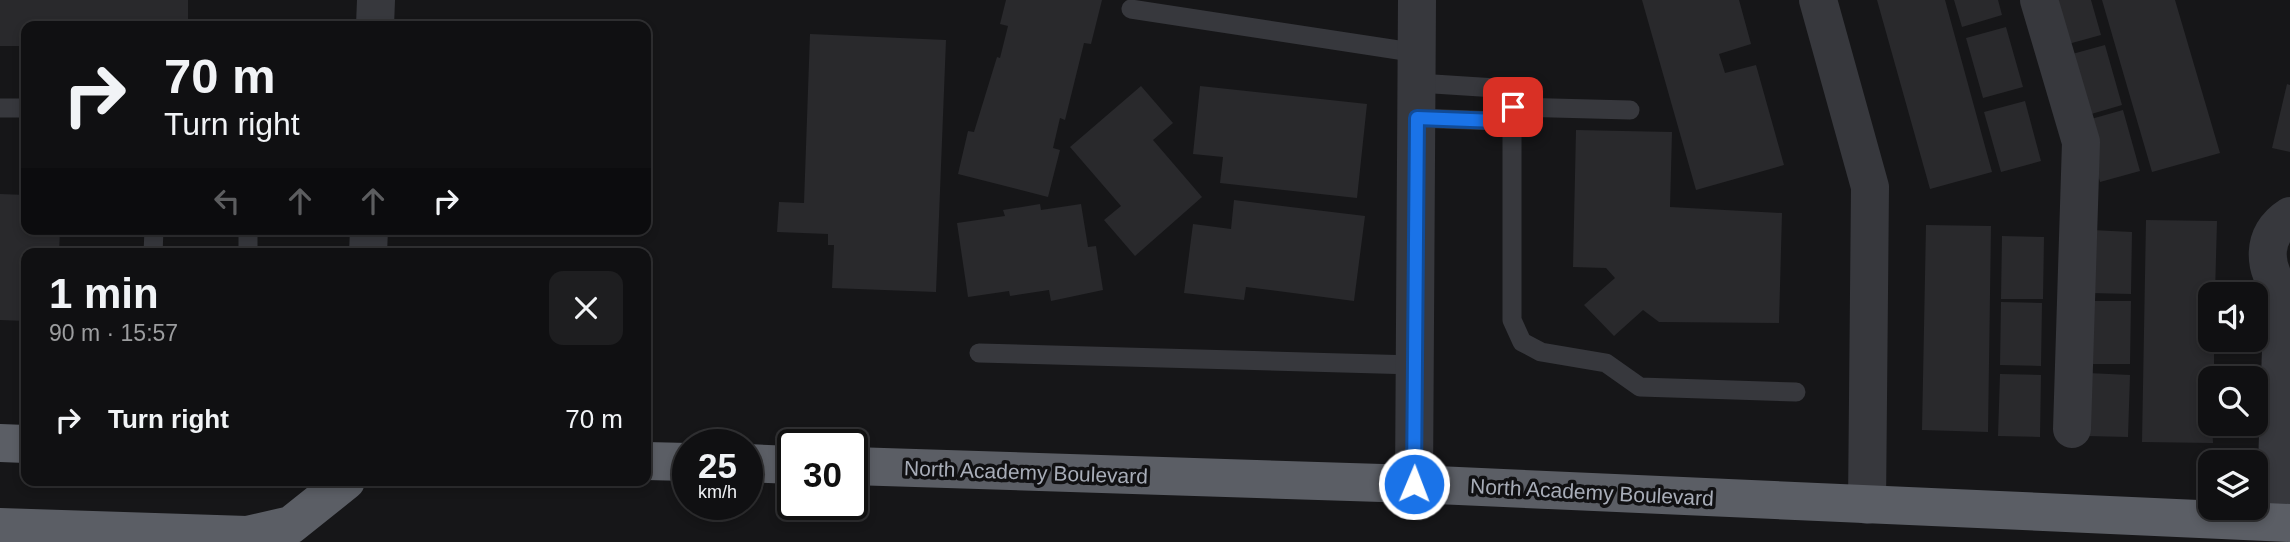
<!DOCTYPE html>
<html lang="en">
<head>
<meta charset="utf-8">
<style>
  body { margin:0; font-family:Helvetica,sans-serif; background:#1e1e20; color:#f1f3f6; height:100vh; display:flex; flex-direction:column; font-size:26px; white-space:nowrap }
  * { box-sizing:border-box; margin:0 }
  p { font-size:23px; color:#9c9d9f }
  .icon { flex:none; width:38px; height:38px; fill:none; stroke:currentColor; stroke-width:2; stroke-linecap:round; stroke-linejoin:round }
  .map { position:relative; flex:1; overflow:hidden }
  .drawer { position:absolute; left:21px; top:248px; width:630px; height:238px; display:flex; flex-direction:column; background:#101012; border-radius:14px; box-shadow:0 4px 10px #0003,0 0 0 2px #303032 }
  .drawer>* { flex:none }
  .top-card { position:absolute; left:21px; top:21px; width:630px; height:214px; border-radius:14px; box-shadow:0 4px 10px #0003,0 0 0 2px #303032; background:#101012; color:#f1f3f6; overflow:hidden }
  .controls { position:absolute; left:2198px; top:282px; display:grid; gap:14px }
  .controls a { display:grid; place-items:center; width:70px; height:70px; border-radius:14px; background:#101012; box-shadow:0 4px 10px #0003,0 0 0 2px #303032; font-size:35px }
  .speed { position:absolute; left:672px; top:429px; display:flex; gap:14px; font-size:35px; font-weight:700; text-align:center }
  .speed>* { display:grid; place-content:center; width:91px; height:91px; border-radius:50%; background:#101012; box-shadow:0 4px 10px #0003,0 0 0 2px #303032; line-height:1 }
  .speed small { font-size:18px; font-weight:400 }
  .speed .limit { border:4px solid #111; border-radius:10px; background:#fff; color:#111 }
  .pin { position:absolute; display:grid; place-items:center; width:60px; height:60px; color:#fff; margin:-30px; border-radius:14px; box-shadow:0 4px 10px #0006 }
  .me { position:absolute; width:77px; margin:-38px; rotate:1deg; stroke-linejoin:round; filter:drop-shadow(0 0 5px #0008) }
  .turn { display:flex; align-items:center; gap:24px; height:147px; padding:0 28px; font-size:32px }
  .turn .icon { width:91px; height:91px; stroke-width:2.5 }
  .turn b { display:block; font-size:49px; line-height:60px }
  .lanes { display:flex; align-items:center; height:66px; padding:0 28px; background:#0003; justify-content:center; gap:35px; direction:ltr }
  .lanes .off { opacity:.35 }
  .round { display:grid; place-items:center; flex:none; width:74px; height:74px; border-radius:14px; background:#1e1e20 }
  .overview { display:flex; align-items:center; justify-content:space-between; height:119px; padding:0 28px }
  h1 { font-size:42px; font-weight:700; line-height:52px }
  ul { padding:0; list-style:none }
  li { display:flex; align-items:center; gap:21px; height:105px; padding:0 28px }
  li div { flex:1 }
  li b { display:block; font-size:26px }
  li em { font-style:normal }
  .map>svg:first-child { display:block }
</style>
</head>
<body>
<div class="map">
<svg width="2290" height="542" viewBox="0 0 2290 542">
  <rect width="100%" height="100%" fill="#161618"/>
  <!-- building -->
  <path fill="#29292c" d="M0 0H188V26H26V46H0Z
    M1006 0H1102L1091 44 1084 43 1065 120 1060 118 1053 148 1060 150 1048 197 958 174 968 131 974 132 997 57 1000 58 1008 26 1000 24Z
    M1642 0H1739L1751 44 1719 54 1725 73 1756 65 1784 165 1696 190Z
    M1877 0H1945L1992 172 1930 189Z
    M1954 0H1998L2002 15 1962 27Z
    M2048 0H2091L2101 35 2061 46Z
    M2102 0H2175L2220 153 2152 172Z
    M2006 27 2023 87 1983 98 1966 38Z
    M810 34 946 40 936 292 832 288 834 245H828V234L777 232 779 202 804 203Z
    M2105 45 2122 105 2081 117 2065 56Z
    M2287 84 2290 85V152L2272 148Z
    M1141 86 1173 123 1153 140 1202 197 1135 256 1104 220 1121 206 1070 147Z
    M1200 86 1367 104 1357 198 1220 183 1223 157 1193 154Z
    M2025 101 2041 161 2001 172 1984 112Z
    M2123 110 2140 171 2100 182 2084 121Z
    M1576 130 1672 132 1670 207 1782 213 1779 323 1659 322 1643 310 1614 336 1584 305 1615 278 1606 268 1573 267Z
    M0 194 26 195V229H60L59 254H26V321L0 320Z
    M1234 200 1365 216 1354 301 1246 287 1244 300 1184 293 1193 224 1231 229Z
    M1040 204 1041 210 1081 204 1088 247 1096 246 1103 290 1051 301 1049 290 1010 296 1009 291 968 297 957 223 1005 216 1003 210Z
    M2146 220 2217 221 2215 294H2210V340H2214V378H2210L2213 443 2142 442Z
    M1926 225 1991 226 1988 432 1922 430Z
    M2091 230 2132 232 2131 294 2090 293Z
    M2002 236 2044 237 2043 299H2001Z
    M2090 301H2131L2130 364H2088Z
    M2001 302 2042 303 2041 366 2000 365Z
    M2088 373 2130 375 2128 437 2087 436Z
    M2000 374 2041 375 2040 437 1998 436Z"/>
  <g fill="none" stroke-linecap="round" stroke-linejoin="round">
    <!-- service -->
    <path stroke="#37383d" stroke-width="19" d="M1131 9 1418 53
      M1418 83 1496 88 1512 107V320L1522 342 1541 352 1606 363 1640 387 1796 392
      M0 108H26
      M1417 118 1497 121 1512 107 1630 110
      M248 229V254
      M153 254 154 229
      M979 353 1415 365"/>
    <!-- minor -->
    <path stroke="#37383d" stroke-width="38" d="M1818 0 1870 187 1867 505
      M2039 0 2081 142 2072 429
      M375 26 376 0
      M368 254 369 229
      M1414 484 1417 0
      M2275 522 2283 292C2263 269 2260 235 2290 216"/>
    <!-- trunk -->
    <path stroke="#5b5e65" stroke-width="38" d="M0 443 26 444
      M646 461 688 462
      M747 463 793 465
      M852 466 1414 484 2290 523
      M0 527 247 535 291 525 346 481"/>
  </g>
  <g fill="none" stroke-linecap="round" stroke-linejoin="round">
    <defs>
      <path id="route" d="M1414 484 1417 118 1497 121 1513 107"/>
    </defs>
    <!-- route casing -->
    <use href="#route" stroke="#114b97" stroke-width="18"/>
    <!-- route -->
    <use href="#route" stroke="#1a73e8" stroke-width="12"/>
  </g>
  <g text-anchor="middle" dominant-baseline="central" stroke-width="7" stroke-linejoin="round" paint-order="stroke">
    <!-- street labels -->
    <g font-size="21" fill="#a8adb8" stroke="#111113">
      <text transform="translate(1026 472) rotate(2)">North Academy Boulevard</text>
      <text transform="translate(1592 492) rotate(3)">North Academy Boulevard</text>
    </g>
  </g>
</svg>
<div class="controls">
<a><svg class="icon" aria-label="sound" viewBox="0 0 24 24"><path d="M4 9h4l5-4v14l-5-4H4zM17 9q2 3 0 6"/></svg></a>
<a><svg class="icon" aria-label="search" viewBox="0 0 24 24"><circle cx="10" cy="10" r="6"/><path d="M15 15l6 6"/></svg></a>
<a><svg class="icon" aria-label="layers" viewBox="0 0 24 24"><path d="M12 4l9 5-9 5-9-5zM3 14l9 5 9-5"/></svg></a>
</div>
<div class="speed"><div>25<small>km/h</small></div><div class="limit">30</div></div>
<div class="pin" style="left:1513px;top:107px;background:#d93025"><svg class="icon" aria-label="arrive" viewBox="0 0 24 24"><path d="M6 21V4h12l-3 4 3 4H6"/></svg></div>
<svg class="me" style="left:1414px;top:484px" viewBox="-20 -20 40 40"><circle r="17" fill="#1a73e8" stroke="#fff" stroke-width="3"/><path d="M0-11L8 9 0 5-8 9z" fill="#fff"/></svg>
<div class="top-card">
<div class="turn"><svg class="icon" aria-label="right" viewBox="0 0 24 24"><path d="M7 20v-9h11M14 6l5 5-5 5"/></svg><div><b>70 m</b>Turn right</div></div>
<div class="lanes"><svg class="icon off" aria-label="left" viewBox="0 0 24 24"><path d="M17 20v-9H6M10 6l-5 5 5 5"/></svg><svg class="icon off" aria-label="ahead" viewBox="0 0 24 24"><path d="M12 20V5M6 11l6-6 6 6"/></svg><svg class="icon off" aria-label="ahead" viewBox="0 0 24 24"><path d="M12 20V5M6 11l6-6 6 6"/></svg><svg class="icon" aria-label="right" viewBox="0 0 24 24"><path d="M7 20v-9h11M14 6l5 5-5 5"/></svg></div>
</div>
<section class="drawer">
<div class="overview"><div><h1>1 min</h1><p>90 m · 15:57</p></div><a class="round"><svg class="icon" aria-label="close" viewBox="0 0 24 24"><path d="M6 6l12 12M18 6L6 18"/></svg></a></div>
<ul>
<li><svg class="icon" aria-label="right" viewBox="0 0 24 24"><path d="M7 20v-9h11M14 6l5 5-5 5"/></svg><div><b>Turn right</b></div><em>70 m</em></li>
</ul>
</section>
</div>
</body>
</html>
